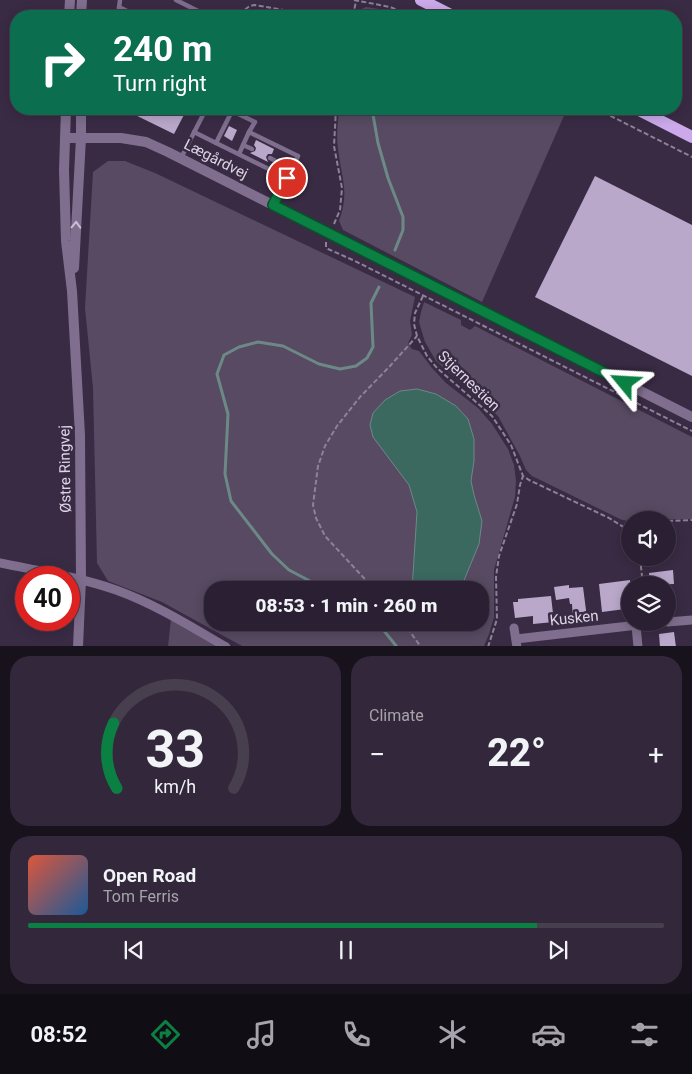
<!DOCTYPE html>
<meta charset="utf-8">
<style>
:root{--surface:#2b2033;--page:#33283b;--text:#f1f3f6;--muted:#a6a3ac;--line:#473e4e;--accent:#0b8043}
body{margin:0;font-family:Roboto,sans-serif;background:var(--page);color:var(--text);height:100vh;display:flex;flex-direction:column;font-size:19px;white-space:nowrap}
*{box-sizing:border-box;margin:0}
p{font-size:16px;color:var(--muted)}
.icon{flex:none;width:28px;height:28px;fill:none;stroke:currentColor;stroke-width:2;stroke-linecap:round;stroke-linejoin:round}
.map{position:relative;height:646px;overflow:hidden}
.side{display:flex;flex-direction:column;gap:10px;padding:10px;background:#18121c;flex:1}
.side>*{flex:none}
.top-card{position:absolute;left:10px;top:10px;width:672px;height:105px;border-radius:20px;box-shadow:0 2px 12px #0003,0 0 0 1px var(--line);background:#0b6e4f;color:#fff;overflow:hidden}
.fabs{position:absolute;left:621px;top:511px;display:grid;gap:10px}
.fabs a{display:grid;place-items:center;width:55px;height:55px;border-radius:50%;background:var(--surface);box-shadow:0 2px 12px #0003,0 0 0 1px var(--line);font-size:25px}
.speed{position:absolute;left:15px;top:566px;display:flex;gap:10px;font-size:25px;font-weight:700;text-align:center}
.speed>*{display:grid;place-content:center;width:65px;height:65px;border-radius:50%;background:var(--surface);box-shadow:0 2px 12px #0003,0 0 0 1px var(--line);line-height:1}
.speed .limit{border:8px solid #d22;background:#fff;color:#111}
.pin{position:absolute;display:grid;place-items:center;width:42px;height:42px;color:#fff;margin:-21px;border:2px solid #fff;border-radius:50%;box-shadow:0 1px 5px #0007}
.me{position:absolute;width:55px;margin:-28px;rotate:297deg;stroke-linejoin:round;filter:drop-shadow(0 0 4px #0008)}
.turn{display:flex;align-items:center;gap:18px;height:105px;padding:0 20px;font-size:22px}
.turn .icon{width:65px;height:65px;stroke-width:2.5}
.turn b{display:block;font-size:35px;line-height:42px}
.big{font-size:38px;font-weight:800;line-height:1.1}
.side .tile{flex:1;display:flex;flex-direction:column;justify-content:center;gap:8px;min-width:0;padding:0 18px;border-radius:20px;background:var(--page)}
.side .dial{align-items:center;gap:0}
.dial svg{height:130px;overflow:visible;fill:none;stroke:var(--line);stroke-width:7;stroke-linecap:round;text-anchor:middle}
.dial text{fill:var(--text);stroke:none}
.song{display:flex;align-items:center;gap:15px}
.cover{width:60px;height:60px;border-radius:8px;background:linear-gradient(135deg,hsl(10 70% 55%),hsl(210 70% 35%))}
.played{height:5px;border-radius:2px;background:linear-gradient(90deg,var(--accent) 80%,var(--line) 80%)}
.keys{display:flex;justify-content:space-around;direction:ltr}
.heat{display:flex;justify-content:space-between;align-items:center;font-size:28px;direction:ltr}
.side .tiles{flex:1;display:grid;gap:10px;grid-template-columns:1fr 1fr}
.tile:last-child{grid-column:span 2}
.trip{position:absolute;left:204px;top:581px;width:285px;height:50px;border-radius:20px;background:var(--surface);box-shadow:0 2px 12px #0003,0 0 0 1px var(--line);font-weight:800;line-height:50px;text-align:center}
.dock{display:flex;height:80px;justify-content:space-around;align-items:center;background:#110d14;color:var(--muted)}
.dock .icon{width:35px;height:35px}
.dock .selected{color:var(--accent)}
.dock b{font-size:22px;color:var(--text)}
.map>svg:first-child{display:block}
.green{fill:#574a62;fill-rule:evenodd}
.water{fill:#3b695f;stroke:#6c8987}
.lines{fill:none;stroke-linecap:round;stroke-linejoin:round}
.stream{stroke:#6c8987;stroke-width:3}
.building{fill:#baa8cb}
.path{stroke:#8d8296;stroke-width:2;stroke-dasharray:5 2.5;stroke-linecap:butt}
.service{stroke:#7f6e8e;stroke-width:4.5}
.minor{stroke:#7f6e8e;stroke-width:9}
.tertiary{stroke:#7f6e8e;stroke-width:10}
.primary{stroke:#cba9ea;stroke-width:12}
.oneway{stroke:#cac0d4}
.route-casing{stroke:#07532c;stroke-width:12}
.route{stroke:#0b8043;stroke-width:9}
.labels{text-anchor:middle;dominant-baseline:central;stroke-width:5;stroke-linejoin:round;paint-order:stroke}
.street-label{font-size:15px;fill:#ddd5e5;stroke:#392b44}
</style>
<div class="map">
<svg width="692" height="647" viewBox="0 0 692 647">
<rect width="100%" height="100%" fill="#392b44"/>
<g class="green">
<polygon points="366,7 386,10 401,16 358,16 359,10"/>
<path d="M339,109H567L482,302L343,230L339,221C350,191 341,177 338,148C336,135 338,122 339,109Z"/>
<path d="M108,161H125L155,173L415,297L410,321L412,335L408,343L412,349L419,351L432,368L446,383L478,408L492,424L508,449L514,465L516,481L515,497L494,570V617L489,634L484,646H242L162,602L108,581L97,563L93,388L85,308L93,172ZM212,590H480V622H212Z"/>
<polygon points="424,302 461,320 461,325 470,330 475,326 692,437 692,519 630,520 630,521 622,520 532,476 526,470 520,456 498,416 436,361 425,342 419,322 421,312"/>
<polygon points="171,619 217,647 168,647"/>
</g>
<polygon class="water" points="417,389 436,394 456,406 468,419 474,439 474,461 471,481 474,495 482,521 479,544 460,590 412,590 417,512 409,485 373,437 370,425 373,413 385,400 400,391"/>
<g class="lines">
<g class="stream">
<polyline points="372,109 378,143 388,178 403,217 403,230 395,250"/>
<polyline points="327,590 289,570 272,554 231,501 225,474 228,414 217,374 224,355 239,347 258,342 283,346 319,364 340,369 356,366 367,358 373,347 371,303 379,287"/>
<polyline points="377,622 397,647"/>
</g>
</g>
<g class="building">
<polygon points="123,109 187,109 174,134"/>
<polygon points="229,126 237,130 232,141 224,136"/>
<polygon points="256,140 274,149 272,154 268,154 266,157 268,162 250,153 255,151 256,148 254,145"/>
<polygon points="595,176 692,225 692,376 535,297"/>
<polygon points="673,570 674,584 650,585 649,573"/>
<polygon points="630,580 630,598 624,599 625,609 602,612 599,584"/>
<polygon points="569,585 569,588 583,587 587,618 573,619 572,604 570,604 569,598 556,600 554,587"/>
<polygon points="551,596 554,622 533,624 533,616 515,618 513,602 518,602 518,599"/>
<polygon points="674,632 676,647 660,647 659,634"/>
</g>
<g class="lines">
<g class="path">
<polyline points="354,0 390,7 413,16"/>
<path d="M241,16C244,10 247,6 255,5L318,16"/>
<polyline points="353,16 356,1"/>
<polyline points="597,109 692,157"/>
<polyline points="334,224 340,210 342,188 334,146 336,109"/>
<polyline points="326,242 326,247 328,249 355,261 692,431"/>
<polyline points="423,296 415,313 414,324 417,336 427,356 437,368 492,416 511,445 523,476 529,480 609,518 625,528 630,535"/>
<polyline points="668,521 692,520"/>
<polyline points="640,558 643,585"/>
<polyline points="375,590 325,536 316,518 313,505 318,466 325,446 337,426 360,397 390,366 417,336"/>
<polyline points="403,622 421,647"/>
<polyline points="488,647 497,619 496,577 499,556 517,504 520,485 523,476"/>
</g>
<g class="service">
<polyline points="176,0 208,16"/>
<polyline points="119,7 137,16"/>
<polyline points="118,16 120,0"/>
<polyline points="194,132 216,143"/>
<polyline points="249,132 255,122 232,111 216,143 287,178"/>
<polyline points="243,145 252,149"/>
<polyline points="239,154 249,132 298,156 274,204"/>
<polyline points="181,158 206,109"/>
<polyline points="270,158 300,174 302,177 296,187 287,189 283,187"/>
</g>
<g class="minor">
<path d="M0,563C39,571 79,577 116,590C155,604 190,626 226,647"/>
<polyline points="668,622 692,620"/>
<polyline points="636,625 638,647"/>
<polyline points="514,628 517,647"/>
<polyline points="516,639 664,622"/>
</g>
<g class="tertiary">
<polyline points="69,16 70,0"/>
<polyline points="81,16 82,0"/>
<polyline points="66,109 64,170 66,241 72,291 80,435 81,579 78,647"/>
<polyline points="65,138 121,138 146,142 168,152 692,417"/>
<polyline points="74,268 81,138 81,109"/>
</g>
<g class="primary">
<polyline points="421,0 453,16"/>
<polyline points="637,109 692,137"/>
</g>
</g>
<defs><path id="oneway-chevron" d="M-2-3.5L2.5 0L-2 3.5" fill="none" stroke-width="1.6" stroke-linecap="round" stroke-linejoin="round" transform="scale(1.25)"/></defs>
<use class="oneway" href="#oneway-chevron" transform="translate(76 225) rotate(-88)"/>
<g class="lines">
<g class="route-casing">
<polyline id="route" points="287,178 273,205 625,383"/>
</g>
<use href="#route" class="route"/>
</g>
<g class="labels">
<g class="street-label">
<text transform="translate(216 159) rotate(27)">Lægårdvej</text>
<text transform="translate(469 381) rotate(44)">Stjernestien</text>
<text transform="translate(65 469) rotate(-91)">Østre Ringvej</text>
<text transform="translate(574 618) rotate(-6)">Kusken</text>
</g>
</g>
</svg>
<div class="fabs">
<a><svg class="icon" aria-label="sound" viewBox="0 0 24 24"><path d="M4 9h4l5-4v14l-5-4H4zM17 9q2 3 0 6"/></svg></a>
<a><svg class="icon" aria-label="layers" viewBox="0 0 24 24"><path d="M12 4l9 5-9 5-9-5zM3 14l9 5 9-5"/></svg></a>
</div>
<div class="speed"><div class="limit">40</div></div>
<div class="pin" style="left:287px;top:178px;background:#d93025"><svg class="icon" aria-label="arrive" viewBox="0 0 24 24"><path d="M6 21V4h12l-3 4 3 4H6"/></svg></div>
<svg class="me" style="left:625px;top:383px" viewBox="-20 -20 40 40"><path d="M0-17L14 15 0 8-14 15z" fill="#0b8043" stroke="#fff" stroke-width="4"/></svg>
<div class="trip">08:53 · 1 min · 260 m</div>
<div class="top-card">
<div class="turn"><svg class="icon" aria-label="right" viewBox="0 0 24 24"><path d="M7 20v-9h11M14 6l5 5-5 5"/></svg><div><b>240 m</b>Turn right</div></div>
</div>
</div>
<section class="side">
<div class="tiles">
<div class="tile dial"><svg viewBox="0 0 100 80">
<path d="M14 69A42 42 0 1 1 86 69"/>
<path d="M14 69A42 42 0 0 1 12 29" stroke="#0b8043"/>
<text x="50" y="56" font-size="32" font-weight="700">33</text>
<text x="50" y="72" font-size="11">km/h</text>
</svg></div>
<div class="tile"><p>Climate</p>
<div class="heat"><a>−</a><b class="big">22°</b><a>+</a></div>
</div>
<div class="tile">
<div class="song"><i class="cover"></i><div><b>Open Road</b><p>Tom Ferris</p></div></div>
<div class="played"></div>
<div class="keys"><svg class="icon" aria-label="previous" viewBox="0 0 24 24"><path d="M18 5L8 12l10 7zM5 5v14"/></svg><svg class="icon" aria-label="pause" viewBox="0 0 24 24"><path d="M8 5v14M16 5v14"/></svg><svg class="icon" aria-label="next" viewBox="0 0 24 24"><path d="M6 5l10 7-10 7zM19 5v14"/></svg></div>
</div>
</div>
</section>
<nav class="dock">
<b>08:52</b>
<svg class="icon selected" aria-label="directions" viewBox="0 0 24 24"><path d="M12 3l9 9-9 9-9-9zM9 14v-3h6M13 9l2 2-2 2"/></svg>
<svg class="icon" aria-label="music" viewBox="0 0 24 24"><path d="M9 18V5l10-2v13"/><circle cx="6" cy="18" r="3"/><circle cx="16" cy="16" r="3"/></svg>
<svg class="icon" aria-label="phone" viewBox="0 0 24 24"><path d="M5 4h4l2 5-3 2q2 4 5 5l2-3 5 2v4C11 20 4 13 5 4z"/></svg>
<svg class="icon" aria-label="climate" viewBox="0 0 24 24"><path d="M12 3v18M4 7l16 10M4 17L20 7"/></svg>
<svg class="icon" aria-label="car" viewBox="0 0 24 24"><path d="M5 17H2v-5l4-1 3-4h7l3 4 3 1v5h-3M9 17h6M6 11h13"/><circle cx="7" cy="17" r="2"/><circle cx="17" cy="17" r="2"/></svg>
<svg class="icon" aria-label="filters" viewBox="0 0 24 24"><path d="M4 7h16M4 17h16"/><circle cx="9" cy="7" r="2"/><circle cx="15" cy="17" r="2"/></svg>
</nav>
